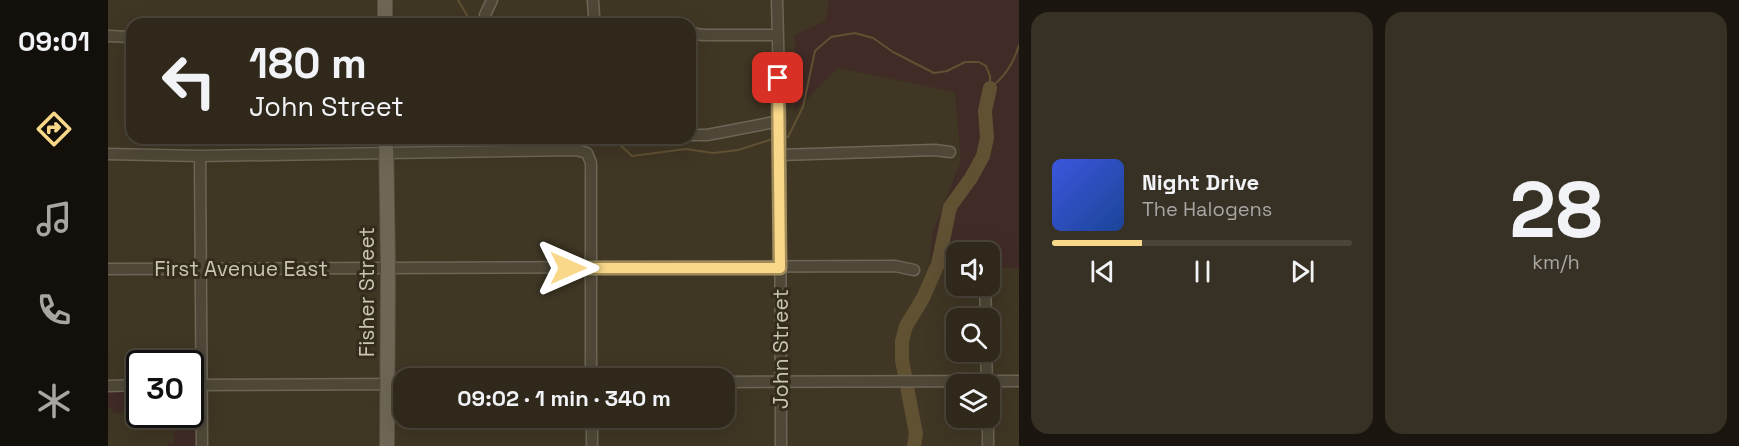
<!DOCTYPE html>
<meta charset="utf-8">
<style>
:root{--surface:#2f281b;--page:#373024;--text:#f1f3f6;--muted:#a7a6a3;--line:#4a443a;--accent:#fad88a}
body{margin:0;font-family:"Space Grotesk",sans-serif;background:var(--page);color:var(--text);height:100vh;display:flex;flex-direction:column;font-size:22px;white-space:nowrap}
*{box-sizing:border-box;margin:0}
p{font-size:20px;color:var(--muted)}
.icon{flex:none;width:33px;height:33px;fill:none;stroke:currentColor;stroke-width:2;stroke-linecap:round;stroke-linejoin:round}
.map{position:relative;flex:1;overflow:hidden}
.sheet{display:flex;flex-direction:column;gap:12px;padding:12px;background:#1a160f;width:720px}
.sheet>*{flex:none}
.banner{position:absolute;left:18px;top:18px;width:570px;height:126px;border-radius:18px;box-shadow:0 6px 24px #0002,0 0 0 2px var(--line);background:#2f281b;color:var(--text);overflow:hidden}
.buttons{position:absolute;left:838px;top:242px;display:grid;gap:12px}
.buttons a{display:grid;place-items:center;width:54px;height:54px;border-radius:12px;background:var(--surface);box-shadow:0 6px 24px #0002,0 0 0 2px var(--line);font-size:30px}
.speed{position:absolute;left:18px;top:350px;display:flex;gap:12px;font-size:30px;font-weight:700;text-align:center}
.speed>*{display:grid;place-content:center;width:78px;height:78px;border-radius:50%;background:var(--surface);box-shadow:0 6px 24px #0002,0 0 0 2px var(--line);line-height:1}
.speed .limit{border:3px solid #111;border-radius:9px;background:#fff;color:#111}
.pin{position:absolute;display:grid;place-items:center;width:51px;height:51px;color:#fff;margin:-26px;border-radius:12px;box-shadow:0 3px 9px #0006}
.me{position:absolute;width:66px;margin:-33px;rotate:90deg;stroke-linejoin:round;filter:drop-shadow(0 0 4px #0008)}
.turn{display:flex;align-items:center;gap:21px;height:126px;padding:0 24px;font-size:27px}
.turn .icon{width:78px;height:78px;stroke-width:2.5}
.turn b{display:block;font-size:42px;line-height:51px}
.sheet .widget{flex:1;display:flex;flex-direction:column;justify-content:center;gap:9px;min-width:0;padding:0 21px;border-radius:18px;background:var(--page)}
.sheet .dial{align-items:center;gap:0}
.dial b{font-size:78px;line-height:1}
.song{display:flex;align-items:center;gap:18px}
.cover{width:72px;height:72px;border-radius:9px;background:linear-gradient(135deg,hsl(230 70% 55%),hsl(220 70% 35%))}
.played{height:6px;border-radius:3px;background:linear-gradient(90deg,var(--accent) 30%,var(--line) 30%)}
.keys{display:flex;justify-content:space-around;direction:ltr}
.sheet .tiles{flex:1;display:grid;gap:12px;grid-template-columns:repeat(2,1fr)}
.trip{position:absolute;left:285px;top:368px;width:342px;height:60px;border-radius:18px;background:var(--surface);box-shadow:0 6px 24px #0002,0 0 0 2px var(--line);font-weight:700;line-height:60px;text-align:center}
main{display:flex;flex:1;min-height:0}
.tab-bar{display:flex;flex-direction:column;width:108px;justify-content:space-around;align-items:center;background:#13100b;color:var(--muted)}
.tab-bar .icon{width:42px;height:42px}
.tab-bar .current{color:var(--accent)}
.tab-bar b{font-size:27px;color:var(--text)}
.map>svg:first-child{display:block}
.green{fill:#402b26}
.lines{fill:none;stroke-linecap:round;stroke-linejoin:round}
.stream{stroke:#605133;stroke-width:2}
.river{stroke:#605133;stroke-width:14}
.minor-casing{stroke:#6d6656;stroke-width:13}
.major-casing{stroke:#585142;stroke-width:16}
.minor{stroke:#4f4838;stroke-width:10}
.major{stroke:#6f6756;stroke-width:14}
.route-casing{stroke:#a28c5a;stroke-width:15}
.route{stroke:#fad88a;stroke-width:10}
.labels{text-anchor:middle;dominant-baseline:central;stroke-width:6;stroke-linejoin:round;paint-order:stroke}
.street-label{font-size:21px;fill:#cac4b5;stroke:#342d1d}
</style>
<main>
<nav class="tab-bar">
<b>09:01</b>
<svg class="icon current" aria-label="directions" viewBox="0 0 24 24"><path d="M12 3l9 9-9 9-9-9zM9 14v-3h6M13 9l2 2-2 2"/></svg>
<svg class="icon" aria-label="music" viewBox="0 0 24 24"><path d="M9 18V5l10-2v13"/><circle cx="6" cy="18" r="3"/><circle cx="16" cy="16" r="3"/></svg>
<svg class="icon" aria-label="phone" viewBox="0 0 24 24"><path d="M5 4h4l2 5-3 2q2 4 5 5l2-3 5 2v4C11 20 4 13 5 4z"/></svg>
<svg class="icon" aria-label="climate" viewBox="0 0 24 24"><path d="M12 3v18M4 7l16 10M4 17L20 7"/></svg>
</nav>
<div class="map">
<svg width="911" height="446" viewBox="0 0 911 446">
<rect width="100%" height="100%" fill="#3f3624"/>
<g class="green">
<polygon points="721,0 911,0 911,268 882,267 882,252 849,252 849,267 822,266 824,234 853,161 847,92 730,68 686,112 687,35 717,21"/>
<polygon points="94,384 93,446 60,446 60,444 66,443 67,414 82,414 83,385"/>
<polygon points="31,385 31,404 16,404 15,413 6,413 0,405 0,386"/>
</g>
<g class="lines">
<g class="stream">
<polyline points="350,0 364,24"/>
<path d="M882,88C897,77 906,63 911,45"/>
<polyline points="677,137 680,137 695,107 707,51 723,37 747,33 765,38 785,52 826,73 839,71 857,62 871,62 878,66 882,76 882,88"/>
<polyline points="508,138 511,144 524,156 578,149 605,153 630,150 668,138"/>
</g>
<polyline class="river" points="806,446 808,434 794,360 794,341 798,326 815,298 830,264 842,207 863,178 875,156 879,138 877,111 882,88"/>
<g class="minor-casing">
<g id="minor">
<polyline points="485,0 486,17"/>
<polyline points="669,0 672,121 673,446"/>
<polyline points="377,15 384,0"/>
<polyline points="582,33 595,35 669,35"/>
<polyline points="0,36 24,37"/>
<polyline points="582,135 599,135 672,121"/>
<polyline points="0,154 92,156 468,150 479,153 483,163 483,378"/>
<polyline points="671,155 827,150 842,152"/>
<polyline points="92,156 94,446"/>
<polyline points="0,269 787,266 806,270"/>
<polyline points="877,285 878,318"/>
<polyline points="878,351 879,384"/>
<polyline points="616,382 911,381"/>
<polyline points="82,385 296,384"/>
<polyline points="0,386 32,385"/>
<polyline points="484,417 484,446"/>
<polyline points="880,417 880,446"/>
</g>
</g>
<g class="major-casing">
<g id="major">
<polyline points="277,0 277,24"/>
<polyline points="278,138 280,267 279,446"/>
</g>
</g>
<use href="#minor" class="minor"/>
<use href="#major" class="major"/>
</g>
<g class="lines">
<g class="route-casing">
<polyline id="route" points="460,268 672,268 670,78"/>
</g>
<use href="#route" class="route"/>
</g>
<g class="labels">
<g class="street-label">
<text x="133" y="268">First Avenue East</text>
<text transform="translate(258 292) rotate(-90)">Fisher Street</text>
<text transform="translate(672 349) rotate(-90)">John Street</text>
</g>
</g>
</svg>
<div class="buttons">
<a><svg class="icon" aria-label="sound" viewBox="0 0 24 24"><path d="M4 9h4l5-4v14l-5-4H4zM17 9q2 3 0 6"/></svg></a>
<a><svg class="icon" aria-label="search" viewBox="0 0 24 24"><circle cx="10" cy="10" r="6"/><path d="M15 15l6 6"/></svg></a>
<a><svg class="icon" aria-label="layers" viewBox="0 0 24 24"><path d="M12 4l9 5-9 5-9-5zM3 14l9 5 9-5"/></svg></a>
</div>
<div class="speed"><div class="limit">30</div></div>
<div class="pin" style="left:670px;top:78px;background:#d93025"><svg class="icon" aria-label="arrive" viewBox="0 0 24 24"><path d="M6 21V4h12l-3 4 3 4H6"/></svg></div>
<svg class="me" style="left:460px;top:268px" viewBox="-20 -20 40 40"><path d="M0-17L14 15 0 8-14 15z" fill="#fad88a" stroke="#fff" stroke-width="4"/></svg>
<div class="trip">09:02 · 1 min · 340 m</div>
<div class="banner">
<div class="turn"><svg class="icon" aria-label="left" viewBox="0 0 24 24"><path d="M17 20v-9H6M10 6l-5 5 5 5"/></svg><div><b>180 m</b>John Street</div></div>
</div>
</div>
<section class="sheet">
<div class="tiles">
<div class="widget">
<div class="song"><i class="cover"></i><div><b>Night Drive</b><p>The Halogens</p></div></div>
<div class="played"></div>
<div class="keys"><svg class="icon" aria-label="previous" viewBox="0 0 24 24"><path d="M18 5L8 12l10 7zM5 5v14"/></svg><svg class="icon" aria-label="pause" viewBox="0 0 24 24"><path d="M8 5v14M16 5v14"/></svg><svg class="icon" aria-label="next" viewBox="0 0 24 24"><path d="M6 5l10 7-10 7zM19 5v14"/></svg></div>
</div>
<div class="widget dial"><b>28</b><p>km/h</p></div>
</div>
</section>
</main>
